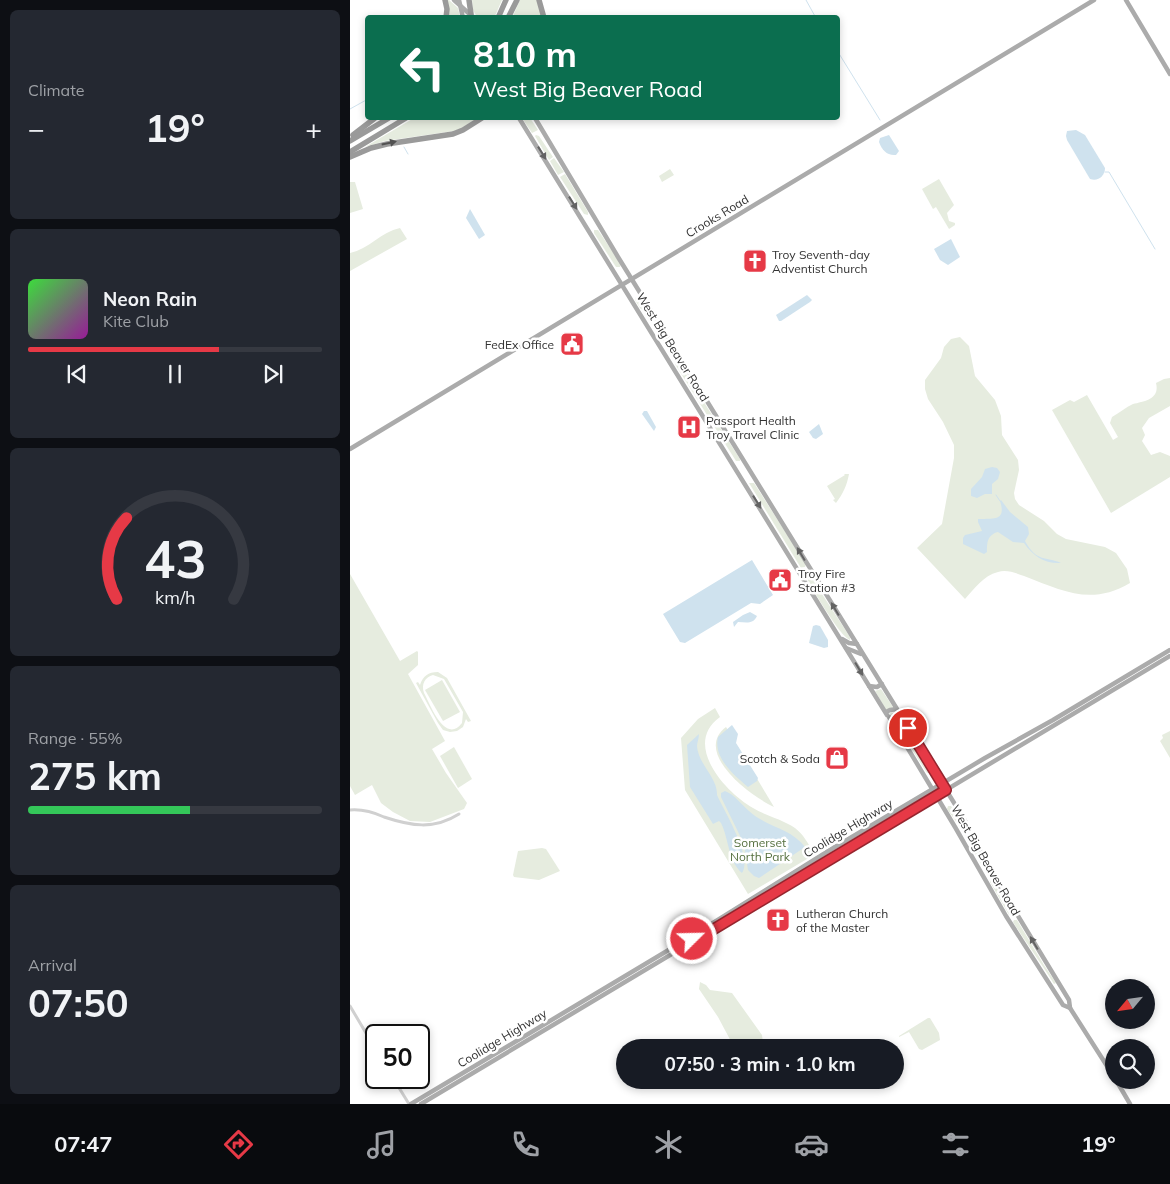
<!DOCTYPE html>
<meta charset="utf-8">
<style>
:root{--surface:#171b24;--page:#242831;--text:#f1f3f6;--muted:#9ea1a6;--line:#363941;--accent:#e63946}
body{margin:0;font-family:Mulish,sans-serif;background:var(--page);color:var(--text);height:100vh;display:flex;flex-direction:column;font-size:19px;white-space:nowrap}
*{box-sizing:border-box;margin:0}
p{font-size:16px;color:var(--muted)}
.icon{flex:none;width:28px;height:28px;fill:none;stroke:currentColor;stroke-width:2;stroke-linecap:round;stroke-linejoin:round}
.map{position:relative;flex:1;overflow:hidden}
.side{display:flex;flex-direction:column;gap:10px;padding:10px;background:#0d0f14;width:350px}
.side>*{flex:none}
.top-card{position:absolute;left:15px;top:15px;width:475px;height:105px;border-radius:5px;box-shadow:0 2px 8px #0003;background:#0b6e4f;color:#fff;overflow:hidden}
.needle{width:32px;rotate:241deg}
.controls{position:absolute;left:755px;top:979px;display:grid;gap:10px}
.controls a{display:grid;place-items:center;width:50px;height:50px;border-radius:50%;background:var(--surface);box-shadow:0 2px 8px #0003;font-size:25px}
.speed{position:absolute;left:15px;top:1024px;display:flex;gap:10px;font-size:25px;font-weight:700;text-align:center}
.speed>*{display:grid;place-content:center;width:65px;height:65px;border-radius:50%;background:var(--surface);box-shadow:0 2px 8px #0003;line-height:1}
.speed .limit{border:2px solid #111;border-radius:8px;background:#fff;color:#111}
.pin{position:absolute;display:grid;place-items:center;width:42px;height:42px;color:#fff;margin:-21px;border:2px solid #fff;border-radius:50%;box-shadow:0 1px 5px #0007}
.me{position:absolute;width:55px;margin:-28px;rotate:67deg;stroke-linejoin:round;filter:drop-shadow(0 0 4px #0008)}
.turn{display:flex;align-items:center;gap:18px;height:105px;padding:0 25px;font-size:22px}
.turn .icon{width:65px;height:65px;stroke-width:2.5}
.turn b{display:block;font-size:35px;line-height:42px}
.big{font-size:38px;font-weight:700;line-height:1.1}
.side .card{flex:1;display:flex;flex-direction:column;justify-content:center;gap:8px;min-width:0;padding:0 18px;border-radius:8px;background:var(--page)}
.side .dial{align-items:center;gap:0}
.dial svg{height:130px;overflow:visible;fill:none;stroke:var(--line);stroke-width:7;stroke-linecap:round;text-anchor:middle}
.dial text{fill:var(--text);stroke:none}
.song{display:flex;align-items:center;gap:15px}
.cover{width:60px;height:60px;border-radius:8px;background:linear-gradient(135deg,hsl(120 70% 55%),hsl(300 70% 35%))}
.played{height:5px;border-radius:2px;background:linear-gradient(90deg,var(--accent) 65%,var(--line) 65%)}
.keys{display:flex;justify-content:space-around;direction:ltr}
.heat{display:flex;justify-content:space-between;align-items:center;font-size:28px;direction:ltr}
.charge{height:8px;border-radius:4px;background:linear-gradient(90deg,#34c759 55%,var(--line) 0)}
.trip{position:absolute;left:266px;top:1039px;width:288px;height:50px;border-radius:25px;background:var(--surface);box-shadow:0 2px 8px #0003;font-weight:700;line-height:50px;text-align:center}
.menu{display:flex;height:80px;justify-content:space-around;align-items:center;background:#090b0e;color:var(--muted)}
.menu .icon{width:35px;height:35px}
.menu .current{color:var(--accent)}
.menu b{font-size:22px;color:var(--text)}
main{display:flex;flex:1;min-height:0}
.map>svg:first-child{display:block}
.green{fill:#e6ecdf;fill-rule:evenodd}
.water{fill:#cfe2ee}
.lines{fill:none;stroke-linecap:round;stroke-linejoin:round}
.stream{stroke:#cfe2ee;stroke-width:1}
.minor{stroke:#d0d0d0;stroke-width:3}
.major{stroke:#ababab;stroke-width:4.5}
.highway{stroke:#9a9a9a;stroke-width:5.5}
.oneway{fill:#525252}
.oneway2{fill:#636363}
.route-casing{stroke:#96252e;stroke-width:12}
.route{stroke:#e63946;stroke-width:9}
.labels{text-anchor:middle;dominant-baseline:central;stroke-width:5;stroke-linejoin:round;paint-order:stroke}
.street-label{font-size:12px;fill:#333;stroke:#fff}
.poi-label{font-size:12px;fill:#333;stroke:#fff;text-anchor:start}
.park-label{font-size:12px;fill:#56703f;stroke:#fff}
</style>
<main>
<section class="side">
<div class="card"><p>Climate</p>
<div class="heat"><a>−</a><b class="big">19°</b><a>+</a></div>
</div>
<div class="card">
<div class="song"><i class="cover"></i><div><b>Neon Rain</b><p>Kite Club</p></div></div>
<div class="played"></div>
<div class="keys"><svg class="icon" aria-label="previous" viewBox="0 0 24 24"><path d="M18 5L8 12l10 7zM5 5v14"/></svg><svg class="icon" aria-label="pause" viewBox="0 0 24 24"><path d="M8 5v14M16 5v14"/></svg><svg class="icon" aria-label="next" viewBox="0 0 24 24"><path d="M6 5l10 7-10 7zM19 5v14"/></svg></div>
</div>
<div class="card dial"><svg viewBox="0 0 100 80">
<path d="M14 69A42 42 0 1 1 86 69"/>
<path d="M14 69A42 42 0 0 1 20 19" stroke="#e63946"/>
<text x="50" y="56" font-size="32" font-weight="700">43</text>
<text x="50" y="72" font-size="11">km/h</text>
</svg></div>
<div class="card"><p>Range · 55%</p><b class="big">275 km</b><div class="charge"></div></div>
<div class="card"><p>Arrival</p><b class="big">07:50</b></div>
</section>
<div class="map">
<svg width="820" height="1104" viewBox="0 0 820 1104">
<rect width="100%" height="100%" fill="#fff"/>
<g class="green">
<polygon points="96,0 99,0 108,8 110,17 98,17"/>
<polygon points="122,0 152,0 144,18 127,17 123,10"/>
<polygon points="170,0 187,0 192,17 162,18"/>
<polygon points="64,118 127,118 110,129 104,131 35,141 15,147"/>
<polygon points="172,118 180,118 188,130 182,133"/>
<polygon points="186,135 189,136 203,157 199,160 185,136"/>
<polygon points="204,158 214,172 208,175 200,161"/>
<polygon points="320,169 324,175 312,182 309,176"/>
<polygon points="215,174 238,212 238,215 234,214 210,177"/>
<polygon points="589,179 604,205 597,213 599,221 605,223 605,225 599,229 586,207 583,209 572,189"/>
<polygon points="0,182 5,182 13,209 0,213"/>
<path d="M50,228L57,239L0,271V253C19,249 31,232 50,228Z"/>
<polygon points="244,230 248,230 271,264 270,267 266,267 244,233"/>
<polygon points="286,297 289,298 319,342 318,345 315,344 297,314 290,308 285,300"/>
<path d="M610,337L619,346L625,376L645,400L651,416L652,435L668,460L669,470L664,493L665,499L669,505L694,521L707,534L716,539L755,547L766,553L777,569L780,583C741,606 713,591 674,576C666,573 656,569 648,572C633,576 625,588 615,599L567,548L592,524L604,458V445L593,422L578,399L575,389V380L591,358L594,347L601,339Z"/>
<polygon points="326,361 329,363 390,459 390,461 386,461 325,364"/>
<path d="M820,378V406L799,418L792,428L795,435L792,441L801,455L810,452L820,456V477L761,513L702,410L720,400L724,402L737,395L763,440L768,437L760,423L762,417C769,413 776,407 783,404C795,401 810,399 806,383L814,379Z"/>
<path d="M494,474H499C497,485 493,494 486,503L483,500L485,499L477,486L495,475Z"/>
<polygon points="399,483 404,483 456,564 455,567 451,568"/>
<polygon points="459,571 467,584 462,587 453,573"/>
<polygon points="0,574 50,661 67,651 68,652 68,665 58,674 95,741 82,749 96,773 117,803 114,809 80,822 60,821 43,812 31,803 22,785 5,795 0,786"/>
<path d="M467,590L470,591L500,637V640C492,638 471,603 465,593Z"/>
<path d="M88,672L97,678L121,721L118,722L116,719L113,727L107,731L100,732L93,730L88,723L66,683L68,682L70,685C73,676 78,672 88,672ZM83,675L94,679L113,712L112,723C95,745 80,704 74,693C71,684 75,677 83,675Z"/>
<polygon points="92,680 110,712 93,721 75,690"/>
<polygon points="531,689 543,707 542,708 536,710 525,691"/>
<path d="M365,708L370,717C332,744 375,792 403,808C416,816 432,819 445,828C453,834 458,843 463,852L462,856L398,894L335,790L331,738L348,719Z"/>
<polygon points="541,712 545,714 573,760 581,770 581,773 577,773 539,714"/>
<path d="M376,727L424,807C402,797 342,753 376,727Z"/>
<polygon points="820,731 820,758 810,741 813,738 812,735"/>
<polygon points="104,747 122,779 108,788 90,756"/>
<polygon points="598,806 601,806 626,846 634,864 631,864 610,827 597,809"/>
<polygon points="192,848 196,849 210,871 189,880 164,877 163,875 168,851"/>
<polygon points="641,880 664,913 659,915 640,882"/>
<path d="M664,920H667L694,965L706,983L704,984C691,963 676,943 663,922Z"/>
<polygon points="350,982 356,985 360,990 382,993 412,1035 413,1043 418,1047 384,1047 368,1017 349,989"/>
<polygon points="578,1018 580,1018 589,1033 590,1040 572,1050 569,1049 559,1032 549,1037 549,1036"/>
</g>
<g class="water">
<path d="M726,130L735,135L755,168C755,176 748,182 740,179L717,140L716,136L717,131Z"/>
<path d="M539,135L549,151L546,155C537,156 532,150 529,142L530,138Z"/>
<polygon points="120,209 135,235 129,239 116,218"/>
<polygon points="601,239 610,257 598,265 590,260 584,249"/>
<polygon points="457,295 462,300 460,302 431,321 429,321 426,315"/>
<polygon points="294,411 297,411 306,427 304,431 292,414"/>
<polygon points="469,424 473,434 466,439 463,438 459,432"/>
<polygon points="642,467 647,468 650,472 648,479 642,484 642,494 635,494 627,498 621,496 621,489 632,477 635,469"/>
<path d="M651,500L660,512L678,527L679,534L675,541C687,563 696,556 711,563C695,564 683,556 674,543L663,542L648,532C637,535 637,543 637,552L634,554L613,544V538L615,535L632,531L628,522V519C642,518 657,522 650,501Z"/>
<polygon points="402,560 423,595 410,604 401,603 335,643 330,642 313,614"/>
<path d="M400,612L407,616C403,625 395,622 388,622L384,627L383,622L393,615Z"/>
<polygon points="466,625 470,626 478,640 478,647 474,648 459,643 463,626"/>
<path d="M382,725L388,734L386,743L408,778L407,781L398,787C384,775 363,758 368,737Z"/>
<path d="M349,734C349,738 347,743 347,746C348,764 368,778 367,795C374,811 403,857 392,873C378,861 379,839 371,823L369,821L363,824L340,787L337,745Z"/>
<path d="M375,791C385,795 391,804 399,811C416,827 441,828 455,847L409,878L404,876L398,870L394,844L371,797V793Z"/>
</g>
<g class="lines">
<g class="stream">
<polyline points="456,0 466,18"/>
<polyline points="488,52 530,120"/>
<polyline points="0,109 18,99"/>
<polyline points="54,147 58,154"/>
<polyline points="755,172 759,172 805,249"/>
<polyline points="646,495 650,501"/>
</g>
<g class="minor">
<path d="M0,810C12,809 23,812 34,817C61,826 84,830 109,814"/>
<polyline points="0,1006 26,1050"/>
<polyline points="43,1078 59,1104"/>
</g>
<g class="major">
<polyline points="104,0 124,18"/>
<polyline points="109,0 113,18"/>
<polyline points="776,0 820,74"/>
<polyline points="169,118 537,715"/>
<polyline points="185,118 268,257 547,709 540,710 536,712"/>
<polyline points="0,449 744,0"/>
<polyline points="492,639 499,643 507,644"/>
<polyline points="496,648 511,654"/>
<polyline points="519,686 527,687 532,684"/>
<polyline points="548,712 614,819 645,878 719,1000 720,1008 764,1077"/>
<polyline points="539,717 605,827 656,916 713,1005 720,1008"/>
<polyline points="766,1080 780,1104"/>
<polyline points="61,1104 342,936 480,850 635,758 703,720 820,650"/>
<polyline points="71,1104 820,656"/>
</g>
<g class="highway">
<polyline points="95,0 97,9 96,18"/>
<polyline points="119,0 121,14"/>
<polyline points="189,0 194,18"/>
<polyline points="148,18 156,0"/>
<polyline points="158,18 167,0"/>
<polyline points="3,135 25,118"/>
<polyline points="0,141 39,118"/>
<polyline points="0,152 56,118"/>
<polyline points="0,157 21,148 37,144 103,134 113,130 132,118"/>
</g>
</g>
<defs><path id="oneway-solid" d="M-6-.8H1V-3.2L6.5 0L1 3.2V.8H-6Z" transform="scale(1.25)"/></defs>
<use class="oneway" href="#oneway-solid" transform="translate(39 143) rotate(-12)"/>
<g class="oneway2">
<use href="#oneway-solid" transform="translate(192 153) rotate(58)"/>
<use href="#oneway-solid" transform="translate(223 203) rotate(58)"/>
<use href="#oneway-solid" transform="translate(407 502) rotate(58)"/>
<use href="#oneway-solid" transform="translate(451 554) rotate(-121)"/>
<use href="#oneway-solid" transform="translate(485 609) rotate(-121)"/>
<use href="#oneway-solid" transform="translate(509 669) rotate(59)"/>
<use href="#oneway-solid" transform="translate(684 943) rotate(-121)"/>
</g>
<g class="lines">
<g class="route-casing">
<polyline id="route" points="342,939 344,941 596,790 558,728"/>
</g>
<use href="#route" class="route"/>
</g>
<defs>
<g id="church-square" transform="scale(1.25)"><rect x="-9" y="-9" width="18" height="18" rx="4" fill="#e63946" stroke="#fff"/><path d="M-1.2-6h2.4v3.5h3.3v2.4h-3.3V6h-2.4V-.1h-3.3v-2.4h3.3Z" fill="#fff"/></g>
<g id="civic-square" transform="scale(1.25)"><rect x="-9" y="-9" width="18" height="18" rx="4" fill="#e63946" stroke="#fff"/><path d="M-.6-6.5H3V-4.5H.6V-3L4-1V1h2V6H-6V1h2V-1L-.6-3ZM-1.2 2.5V6h2.4V2.5Z" fill="#fff"/></g>
<g id="hospital-square" transform="scale(1.25)"><rect x="-9" y="-9" width="18" height="18" rx="4" fill="#e63946" stroke="#fff"/><path d="M-5-5h3v3.5h4V-5h3V5h-3V1.5h-4V5h-3Z" fill="#fff"/></g>
<g id="shop-square" transform="scale(1.25)"><rect x="-9" y="-9" width="18" height="18" rx="4" fill="#e63946" stroke="#fff"/><path d="M-5-2.5h2.3a2.7 3.5 0 0 1 5.4 0H5L5.5 6h-11ZM-1.5-2.5h3a1.5 2.3 0 0 0-3 0Z" fill="#fff"/></g>
</defs>
<g fill-rule="evenodd">
<use href="#church-square" x="405" y="261"/>
<use href="#civic-square" x="222" y="344"/>
<use href="#hospital-square" x="339" y="427"/>
<use href="#civic-square" x="430" y="580"/>
<use href="#shop-square" x="487" y="758"/>
<use href="#church-square" x="428" y="920"/>
</g>
<g class="labels">
<g class="street-label">
<text transform="translate(367 216) rotate(-31)">Crooks Road</text>
<text transform="translate(323 347) rotate(58)">West Big Beaver Road</text>
<text transform="translate(498 828) rotate(-31)">Coolidge Highway</text>
<text transform="translate(636 860) rotate(60)">West Big Beaver Road</text>
<text transform="translate(152 1038) rotate(-31)">Coolidge Highway</text>
</g>
<g class="poi-label">
<text x="422" y="254">Troy Seventh-day<tspan x="422" dy="14">Adventist Church</tspan></text>
<text x="204" y="344" text-anchor="end">FedEx Office</text>
<text x="356" y="420">Passport Health<tspan x="356" dy="14">Troy Travel Clinic</tspan></text>
<text x="448" y="573">Troy Fire<tspan x="448" dy="14">Station #3</tspan></text>
<text x="470" y="758" text-anchor="end">Scotch &amp; Soda</text>
<text x="446" y="913">Lutheran Church<tspan x="446" dy="14">of the Master</tspan></text>
</g>
<g class="park-label">
<text x="410" y="842">Somerset<tspan x="410" dy="14">North Park</tspan></text>
</g>
</g>
</svg>
<div class="controls">
<a><svg class="needle" viewBox="-14 -14 28 28"><path d="M0-13l5 13h-10z" fill="#e53935"/><path d="M0 13l5-13h-10z" fill="#9ea1a6"/></svg></a>
<a><svg class="icon" aria-label="search" viewBox="0 0 24 24"><circle cx="10" cy="10" r="6"/><path d="M15 15l6 6"/></svg></a>
</div>
<div class="speed"><div class="limit">50</div></div>
<div class="pin" style="left:558px;top:728px;background:#d93025"><svg class="icon" aria-label="arrive" viewBox="0 0 24 24"><path d="M6 21V4h12l-3 4 3 4H6"/></svg></div>
<svg class="me" style="left:342px;top:939px" viewBox="-20 -20 40 40"><circle r="17" fill="#e63946" stroke="#fff" stroke-width="3"/><path d="M0-11L8 9 0 5-8 9z" fill="#fff"/></svg>
<div class="trip">07:50 · 3 min · 1.0 km</div>
<div class="top-card">
<div class="turn"><svg class="icon" aria-label="left" viewBox="0 0 24 24"><path d="M17 20v-9H6M10 6l-5 5 5 5"/></svg><div><b>810 m</b>West Big Beaver Road</div></div>
</div>
</div>
</main>
<nav class="menu">
<b>07:47</b>
<svg class="icon current" aria-label="directions" viewBox="0 0 24 24"><path d="M12 3l9 9-9 9-9-9zM9 14v-3h6M13 9l2 2-2 2"/></svg>
<svg class="icon" aria-label="music" viewBox="0 0 24 24"><path d="M9 18V5l10-2v13"/><circle cx="6" cy="18" r="3"/><circle cx="16" cy="16" r="3"/></svg>
<svg class="icon" aria-label="phone" viewBox="0 0 24 24"><path d="M5 4h4l2 5-3 2q2 4 5 5l2-3 5 2v4C11 20 4 13 5 4z"/></svg>
<svg class="icon" aria-label="climate" viewBox="0 0 24 24"><path d="M12 3v18M4 7l16 10M4 17L20 7"/></svg>
<svg class="icon" aria-label="car" viewBox="0 0 24 24"><path d="M5 17H2v-5l4-1 3-4h7l3 4 3 1v5h-3M9 17h6M6 11h13"/><circle cx="7" cy="17" r="2"/><circle cx="17" cy="17" r="2"/></svg>
<svg class="icon" aria-label="filters" viewBox="0 0 24 24"><path d="M4 7h16M4 17h16"/><circle cx="9" cy="7" r="2"/><circle cx="15" cy="17" r="2"/></svg>
<b>19°</b>
</nav>
